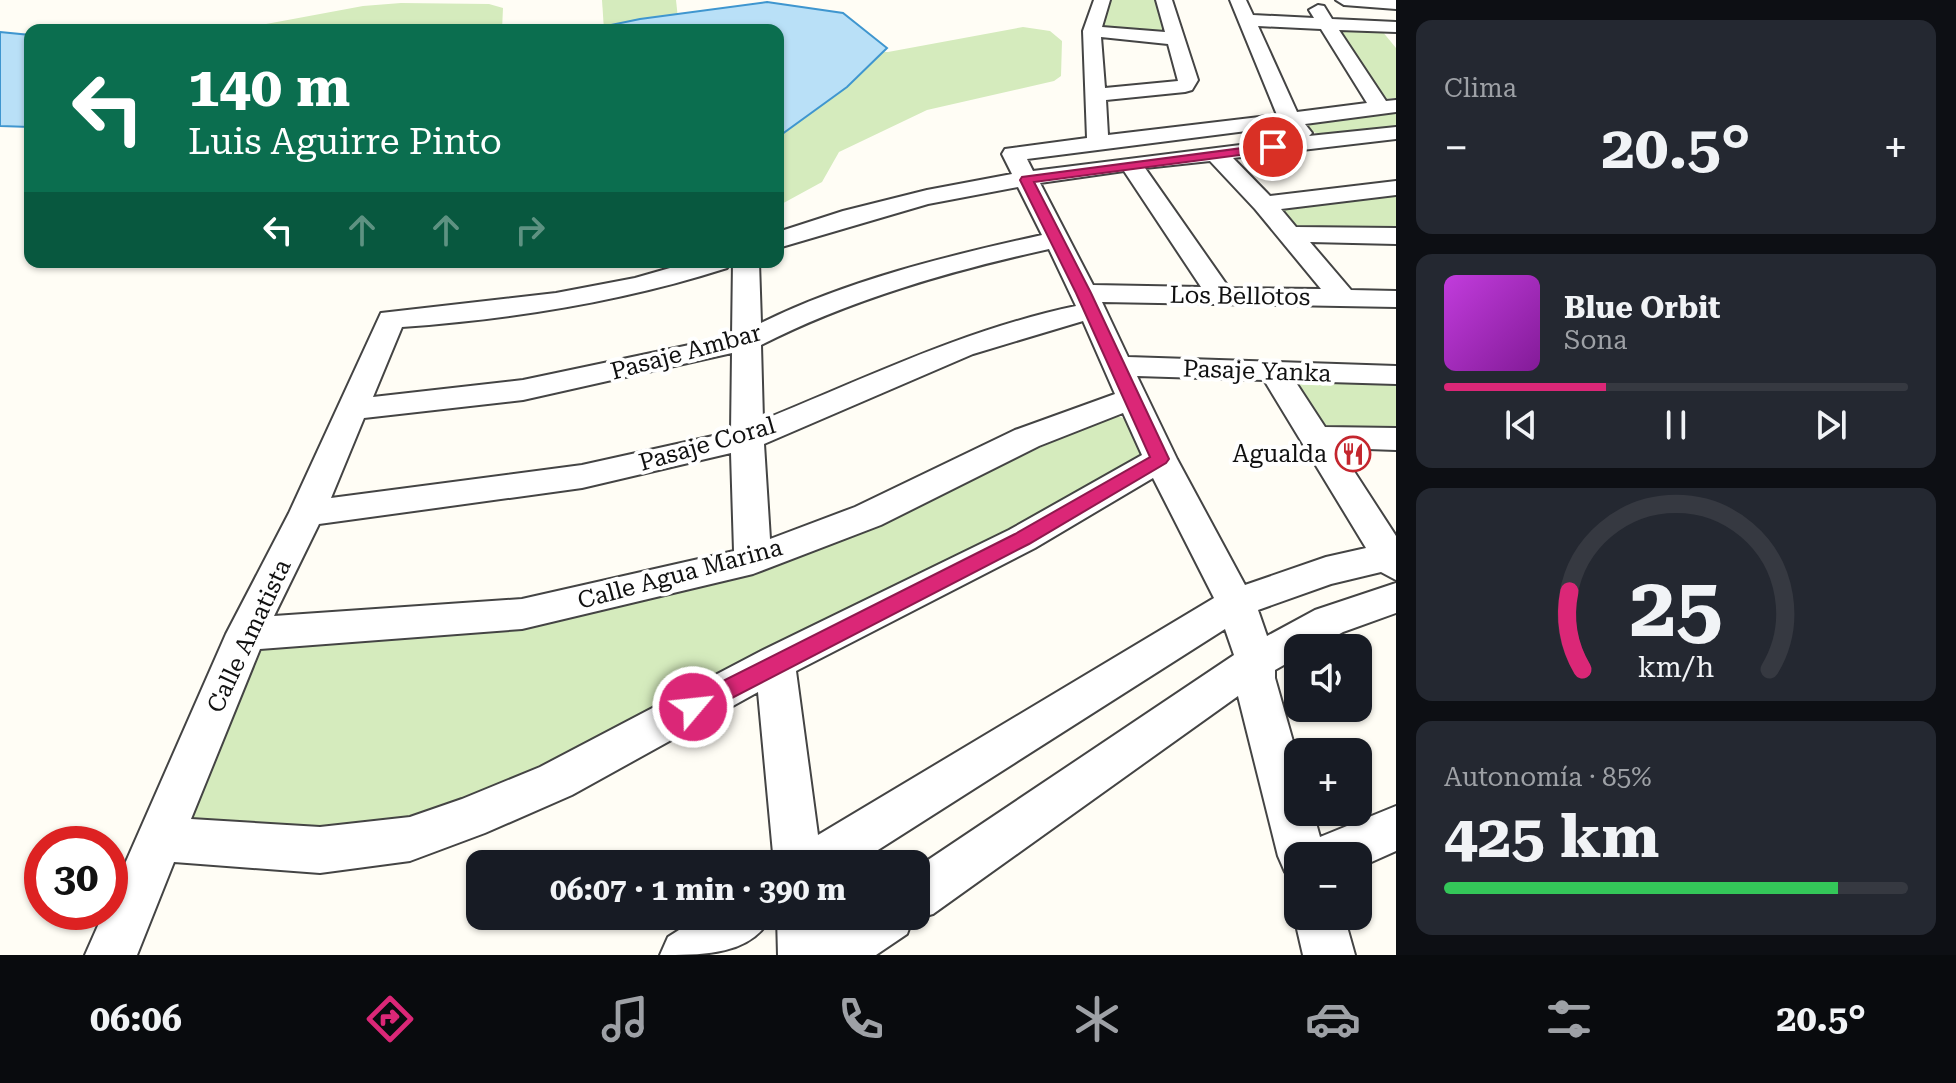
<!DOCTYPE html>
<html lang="es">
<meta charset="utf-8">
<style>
:root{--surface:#171b24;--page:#242831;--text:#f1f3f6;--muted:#9ea1a6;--line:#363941;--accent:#db2777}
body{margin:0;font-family:"Roboto Serif",serif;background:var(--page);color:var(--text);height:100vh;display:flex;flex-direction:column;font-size:30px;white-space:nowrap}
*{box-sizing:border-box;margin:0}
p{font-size:26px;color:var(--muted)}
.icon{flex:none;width:44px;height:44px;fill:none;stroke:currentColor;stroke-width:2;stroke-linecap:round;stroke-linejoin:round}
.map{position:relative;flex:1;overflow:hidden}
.details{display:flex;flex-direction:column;gap:20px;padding:20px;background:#0d0f14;width:560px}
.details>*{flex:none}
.guide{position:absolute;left:24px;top:24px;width:760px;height:244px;border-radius:16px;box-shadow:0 2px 6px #0004;background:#0b6e4f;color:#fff;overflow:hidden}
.controls{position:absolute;left:1284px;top:634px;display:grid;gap:16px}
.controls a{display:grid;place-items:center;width:88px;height:88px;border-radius:16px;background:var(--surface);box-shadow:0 2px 6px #0004;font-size:40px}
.speed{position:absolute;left:24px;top:826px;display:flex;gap:16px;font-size:40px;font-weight:700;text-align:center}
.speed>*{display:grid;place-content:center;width:104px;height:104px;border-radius:50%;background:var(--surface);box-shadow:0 2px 6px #0004;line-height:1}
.speed .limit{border:12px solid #d22;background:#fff;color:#111}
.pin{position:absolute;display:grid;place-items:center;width:68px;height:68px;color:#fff;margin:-34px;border:4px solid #fff;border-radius:50%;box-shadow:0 2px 8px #0007}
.me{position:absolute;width:88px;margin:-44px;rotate:62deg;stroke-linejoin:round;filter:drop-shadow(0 0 6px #0008)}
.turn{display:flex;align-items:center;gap:28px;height:168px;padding:0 32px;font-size:36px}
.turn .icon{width:104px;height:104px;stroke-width:2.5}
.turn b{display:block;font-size:56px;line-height:68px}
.lanes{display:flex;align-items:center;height:76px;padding:0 32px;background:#0003;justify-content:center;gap:40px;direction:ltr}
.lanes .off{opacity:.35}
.big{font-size:60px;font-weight:700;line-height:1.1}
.details .card{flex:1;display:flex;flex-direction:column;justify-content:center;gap:12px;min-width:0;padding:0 28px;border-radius:16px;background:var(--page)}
.details .dial{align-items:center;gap:0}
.dial svg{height:208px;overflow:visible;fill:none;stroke:var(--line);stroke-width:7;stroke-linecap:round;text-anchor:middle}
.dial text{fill:var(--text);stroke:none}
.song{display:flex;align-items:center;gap:24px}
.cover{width:96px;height:96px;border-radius:12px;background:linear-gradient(135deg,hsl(290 70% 55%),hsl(290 70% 35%))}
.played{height:8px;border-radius:4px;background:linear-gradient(90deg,var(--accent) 35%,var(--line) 35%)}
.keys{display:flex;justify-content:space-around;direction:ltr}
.heat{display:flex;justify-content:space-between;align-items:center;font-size:44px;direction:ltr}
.charge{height:12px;border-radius:6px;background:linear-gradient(90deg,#34c759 85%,var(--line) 0)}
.trip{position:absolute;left:466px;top:850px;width:464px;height:80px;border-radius:16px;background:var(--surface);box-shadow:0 2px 6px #0004;font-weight:700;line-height:80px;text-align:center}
.tab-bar{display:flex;height:128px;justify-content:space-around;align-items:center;background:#090b0e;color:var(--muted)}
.tab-bar .icon{width:56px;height:56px}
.tab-bar .active{color:var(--accent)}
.tab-bar b{font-size:36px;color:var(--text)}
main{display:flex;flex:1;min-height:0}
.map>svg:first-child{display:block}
.green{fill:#d5ebbd}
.water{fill:#b9e0f7;stroke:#3f96cf;stroke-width:2}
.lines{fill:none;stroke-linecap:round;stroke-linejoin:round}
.minor-casing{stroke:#444;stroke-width:4}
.minor{fill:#fff;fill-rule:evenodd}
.route{fill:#db2777;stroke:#8e194d;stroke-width:2}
.labels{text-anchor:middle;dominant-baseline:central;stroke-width:8;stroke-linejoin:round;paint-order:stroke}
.street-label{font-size:24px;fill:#111;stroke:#fff}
.poi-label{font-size:24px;fill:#111;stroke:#fff;text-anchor:end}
</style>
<main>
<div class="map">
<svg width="1396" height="955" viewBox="0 0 1396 955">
<rect width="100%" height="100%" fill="#fffdf5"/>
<g class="green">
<polygon points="602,0 676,0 679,28 604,30"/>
<polygon points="1108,0 1160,0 1171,35 1103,30 1098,20 1109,6"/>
<polygon points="401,3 489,4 503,8 502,30 180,30 245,28 363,6"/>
<polygon points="1023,27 1050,31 1062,41 1061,76 1054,81 927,110 839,152 822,182 778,206 778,50 888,52"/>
<polygon points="1339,28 1382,31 1396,48 1396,98 1385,99"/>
<polygon points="1396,109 1396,126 1324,135 1313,132 1303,119"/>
<polygon points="1396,191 1396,234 1296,230 1274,206"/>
<polygon points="1295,377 1396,380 1396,434 1322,433 1289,383"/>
<polygon points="1115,415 1131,421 1146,448 1140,457 1009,531 539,775 421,826 327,839 179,825 259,647 754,571 877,527 1039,448"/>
</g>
<g class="water">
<polygon points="767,2 843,13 887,48 847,87 778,137 778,30 587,30 640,19"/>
<polygon points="0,32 30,35 30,127 0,126"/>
</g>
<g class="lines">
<g class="minor-casing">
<g id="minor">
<path d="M1094,0H1110L1102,27L1165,32L1156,0H1172L1198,80L1192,90L1185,92L1106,100L1108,135L1277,115L1230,0H1246L1253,15L1314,18L1309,10L1318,5L1324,6L1332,19L1396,22V32L1339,30L1386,101L1396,100V112L1305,124L1312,133L1309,136L1396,127V139L1233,158L1270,196L1396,181V195L1281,209L1296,227L1396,228V244L1310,242L1351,290L1396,291V307L1102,302L1128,357L1396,366V384L1295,381L1325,427L1396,428V450L1339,448L1396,536V580L1381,572L1331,584L1258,610L1267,636L1315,610L1396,583V613L1343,632L1314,648H1298V657L1275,670V678L1298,759V812H1313L1320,837L1396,806V851L1358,868V856H1298V877L1285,872L1278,856L1238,696L933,914L912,920L907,934L876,955H778L777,916H827L828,928L846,916H916V868L1234,655L1225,629L856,864H774L758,692L572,795L485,833L410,861L320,873L174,862L137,955H85L104,912H110V898L226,634L289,513L381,313L556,293L635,278L691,262H731L727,268C621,302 513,319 402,327L373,397L523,380L732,336L733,262H759L761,323C848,280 947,256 1042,235L1018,187L928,204L778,248V232L843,211L927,190L1012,174L1002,154L1005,149L1087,138L1083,31ZM1258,26L1321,29L1367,103L1297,112ZM1101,37L1168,44L1178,81L1105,88ZM1285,126L1295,138L1033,171L1027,159ZM1210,161L1255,209L1321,289L1229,288L1145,168ZM1124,171L1201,287L1093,285L1040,183ZM1049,249L1076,306C966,329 866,378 763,420L761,345C852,299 950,271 1049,249ZM1083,321L1115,394L1015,430L855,507L770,539L764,444L973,354ZM732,353L731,432L582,465L331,498L364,418L523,400ZM1137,376L1264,380L1366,548L1326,557L1245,585L1177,459ZM1123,413L1142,455L1009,530L761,651L540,767L462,799L410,817L320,827L191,819L260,649L522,629L753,574L881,525L1039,446ZM731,453L734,551L522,599L274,616L319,524L582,488ZM1153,478L1214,598L818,835L796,671L1035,548Z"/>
<polygon points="1336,0 1396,0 1396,9 1344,5"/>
<polygon points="1298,907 1298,916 1344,916 1355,955 1303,955 1294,916"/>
<path d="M701,916H772C751,955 705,955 660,955L668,937Z"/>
</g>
</g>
<use href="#minor" class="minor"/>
</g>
<polygon class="route" points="1273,144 1277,145 1277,150 1034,182 1091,293 1169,459 1166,463 1029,544 701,714 693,717 685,714 682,707 685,700 1015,534 1150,457 1076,293 1020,180 1022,177"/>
<defs>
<g id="restaurant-ring" transform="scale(1.8)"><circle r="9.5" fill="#fff" stroke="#c4262e" stroke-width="1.5"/><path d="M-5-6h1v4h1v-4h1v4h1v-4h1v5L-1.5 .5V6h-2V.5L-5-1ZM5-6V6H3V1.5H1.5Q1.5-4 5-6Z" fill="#c4262e"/></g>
</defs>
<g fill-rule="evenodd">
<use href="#restaurant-ring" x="1353" y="454"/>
</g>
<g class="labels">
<g class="street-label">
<text transform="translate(1240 296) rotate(1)">Los Bellotos</text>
<text transform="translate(686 352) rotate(-15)">Pasaje Ambar</text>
<text transform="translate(1257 371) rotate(2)">Pasaje Yanka</text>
<text transform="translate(707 444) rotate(-16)">Pasaje Coral</text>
<text transform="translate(680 574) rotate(-15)">Calle Agua Marina</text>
<text transform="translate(249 636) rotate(-65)">Calle Amatista</text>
</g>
<g class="poi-label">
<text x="1327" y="454">Agualda</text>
</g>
</g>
</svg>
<div class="controls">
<a><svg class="icon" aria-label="sound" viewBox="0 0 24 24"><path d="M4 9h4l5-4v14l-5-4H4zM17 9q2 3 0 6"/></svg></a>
<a>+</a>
<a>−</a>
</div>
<div class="speed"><div class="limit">30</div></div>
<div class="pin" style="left:1273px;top:147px;background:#d93025"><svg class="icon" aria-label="arrive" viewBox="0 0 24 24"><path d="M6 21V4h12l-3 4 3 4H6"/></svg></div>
<svg class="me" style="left:693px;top:707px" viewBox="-20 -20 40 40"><circle r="17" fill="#db2777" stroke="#fff" stroke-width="3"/><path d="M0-11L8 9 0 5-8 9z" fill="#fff"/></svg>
<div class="trip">06:07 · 1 min · 390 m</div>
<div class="guide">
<div class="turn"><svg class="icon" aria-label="left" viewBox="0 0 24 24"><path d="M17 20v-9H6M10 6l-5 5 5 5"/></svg><div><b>140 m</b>Luis Aguirre Pinto</div></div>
<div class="lanes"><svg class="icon" aria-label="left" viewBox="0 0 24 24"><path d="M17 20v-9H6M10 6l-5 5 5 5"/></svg><svg class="icon off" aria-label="ahead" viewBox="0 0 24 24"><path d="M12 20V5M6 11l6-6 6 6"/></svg><svg class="icon off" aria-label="ahead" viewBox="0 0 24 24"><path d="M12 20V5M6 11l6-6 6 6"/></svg><svg class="icon off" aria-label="right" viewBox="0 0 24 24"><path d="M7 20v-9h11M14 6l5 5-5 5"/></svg></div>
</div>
</div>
<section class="details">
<div class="card"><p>Clima</p>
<div class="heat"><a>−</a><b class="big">20.5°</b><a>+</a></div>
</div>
<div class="card">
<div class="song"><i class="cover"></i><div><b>Blue Orbit</b><p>Sona</p></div></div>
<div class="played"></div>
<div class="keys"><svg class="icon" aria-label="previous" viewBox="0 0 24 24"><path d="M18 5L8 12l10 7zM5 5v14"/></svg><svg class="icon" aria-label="pause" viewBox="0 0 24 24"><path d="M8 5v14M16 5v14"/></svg><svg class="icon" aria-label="next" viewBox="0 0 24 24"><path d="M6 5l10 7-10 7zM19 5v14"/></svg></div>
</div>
<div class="card dial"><svg viewBox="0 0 100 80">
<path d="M14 69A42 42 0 1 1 86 69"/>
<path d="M14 69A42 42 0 0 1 9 39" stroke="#db2777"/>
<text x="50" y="56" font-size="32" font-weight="700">25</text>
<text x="50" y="72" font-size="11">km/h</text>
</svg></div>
<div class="card"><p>Autonomía · 85%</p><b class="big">425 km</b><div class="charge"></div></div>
</section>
</main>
<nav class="tab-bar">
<b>06:06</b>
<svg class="icon active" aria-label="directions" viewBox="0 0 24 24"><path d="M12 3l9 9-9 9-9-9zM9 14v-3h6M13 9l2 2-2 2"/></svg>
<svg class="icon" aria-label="music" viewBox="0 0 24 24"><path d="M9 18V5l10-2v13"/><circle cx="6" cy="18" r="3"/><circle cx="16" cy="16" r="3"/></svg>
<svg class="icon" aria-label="phone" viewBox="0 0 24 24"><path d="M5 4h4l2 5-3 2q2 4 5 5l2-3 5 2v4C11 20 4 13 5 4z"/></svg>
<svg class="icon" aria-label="climate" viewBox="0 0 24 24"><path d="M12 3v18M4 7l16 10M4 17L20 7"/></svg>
<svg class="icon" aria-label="car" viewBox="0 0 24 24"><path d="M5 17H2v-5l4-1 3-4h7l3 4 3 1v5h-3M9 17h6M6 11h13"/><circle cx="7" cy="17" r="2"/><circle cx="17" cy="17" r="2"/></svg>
<svg class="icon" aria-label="filters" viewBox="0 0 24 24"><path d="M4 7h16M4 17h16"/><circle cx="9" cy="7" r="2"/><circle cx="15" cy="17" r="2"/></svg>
<b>20.5°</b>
</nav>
